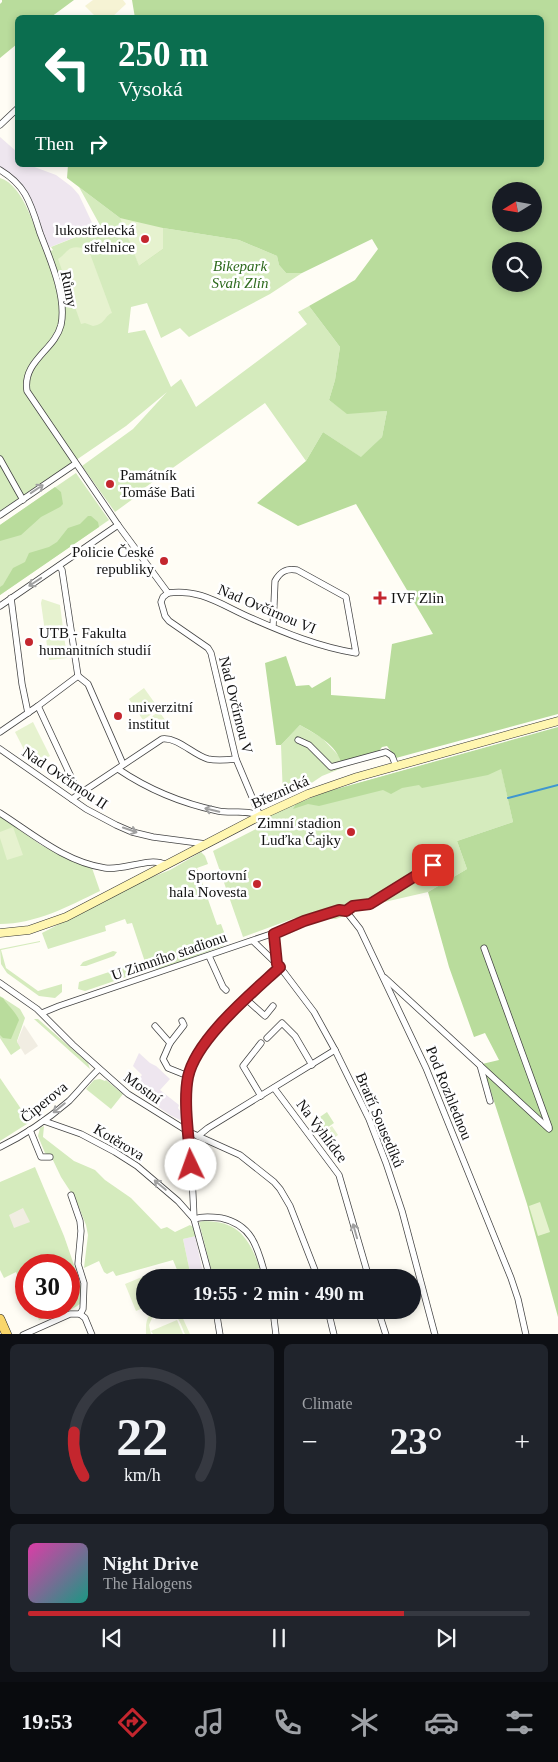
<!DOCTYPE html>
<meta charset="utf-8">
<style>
:root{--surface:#171b24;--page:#20242c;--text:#f1f3f6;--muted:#9ea1a6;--line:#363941;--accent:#c4262e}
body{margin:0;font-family:Georgia,serif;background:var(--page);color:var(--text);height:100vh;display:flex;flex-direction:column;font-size:19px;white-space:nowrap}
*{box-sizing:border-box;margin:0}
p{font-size:16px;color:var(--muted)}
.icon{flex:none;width:28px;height:28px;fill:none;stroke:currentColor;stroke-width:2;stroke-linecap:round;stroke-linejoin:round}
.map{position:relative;height:1334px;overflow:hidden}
.details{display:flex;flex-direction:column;gap:10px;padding:10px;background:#0d0f14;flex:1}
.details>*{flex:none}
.hud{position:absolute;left:15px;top:15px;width:529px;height:152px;border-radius:8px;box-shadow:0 2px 8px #0003;background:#0b6e4f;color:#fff;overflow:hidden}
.needle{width:32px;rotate:259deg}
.tools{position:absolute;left:492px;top:182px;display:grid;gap:10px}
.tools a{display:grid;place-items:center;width:50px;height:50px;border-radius:50%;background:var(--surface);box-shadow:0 2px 8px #0003;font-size:25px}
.speed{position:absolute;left:15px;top:1254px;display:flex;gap:10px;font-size:25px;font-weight:700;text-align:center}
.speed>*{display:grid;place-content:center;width:65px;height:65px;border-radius:50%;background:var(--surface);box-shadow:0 2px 8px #0003;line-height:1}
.speed .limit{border:8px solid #d22;background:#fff;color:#111}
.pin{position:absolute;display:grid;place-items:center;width:42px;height:42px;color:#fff;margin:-21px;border-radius:10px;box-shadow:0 2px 8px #0006}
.me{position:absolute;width:55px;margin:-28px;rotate:357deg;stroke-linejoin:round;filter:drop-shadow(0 0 4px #0008)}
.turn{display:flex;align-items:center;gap:18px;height:105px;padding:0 20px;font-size:22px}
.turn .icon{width:65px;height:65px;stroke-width:2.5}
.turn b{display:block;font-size:35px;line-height:42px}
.then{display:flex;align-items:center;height:48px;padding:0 20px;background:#0003;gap:10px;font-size:19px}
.big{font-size:38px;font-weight:700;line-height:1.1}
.details .tile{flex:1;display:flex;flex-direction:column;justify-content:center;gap:8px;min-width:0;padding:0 18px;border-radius:8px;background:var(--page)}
.details .dial{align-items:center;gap:0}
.dial svg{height:130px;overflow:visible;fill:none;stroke:var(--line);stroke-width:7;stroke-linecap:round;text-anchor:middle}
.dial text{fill:var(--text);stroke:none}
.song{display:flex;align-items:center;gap:15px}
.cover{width:60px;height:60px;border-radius:8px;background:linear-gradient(135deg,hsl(320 70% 55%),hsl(170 70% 35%))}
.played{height:5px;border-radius:2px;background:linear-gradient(90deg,var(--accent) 75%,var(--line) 75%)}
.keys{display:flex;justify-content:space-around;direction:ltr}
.heat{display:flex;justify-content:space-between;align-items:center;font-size:28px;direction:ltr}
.details .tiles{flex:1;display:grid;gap:10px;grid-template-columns:1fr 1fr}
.tile:last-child{grid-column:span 2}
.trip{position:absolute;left:136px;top:1269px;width:285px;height:50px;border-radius:25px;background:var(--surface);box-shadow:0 2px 8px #0003;font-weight:700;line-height:50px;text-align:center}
.dock{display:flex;height:80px;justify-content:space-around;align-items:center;background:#090b0e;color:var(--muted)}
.dock .icon{width:35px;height:35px}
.dock .on{color:var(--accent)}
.dock b{font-size:22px;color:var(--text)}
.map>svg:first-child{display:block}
.industrial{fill:#eee6ef}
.farmland{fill:#f6f3d4}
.green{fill:#d5ebbd}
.forest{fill:#b9dc9c;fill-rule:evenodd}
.pitch{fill:#e6f2cf}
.plaza{fill:#f1ede2}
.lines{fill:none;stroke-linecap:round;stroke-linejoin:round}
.stream{stroke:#3f96cf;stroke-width:2}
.minor-casing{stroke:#444;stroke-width:7}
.secondary-casing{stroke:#333;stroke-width:9}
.primary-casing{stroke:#222;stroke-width:10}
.minor{stroke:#fff;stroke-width:5.5}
.secondary{stroke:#fff6b0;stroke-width:8}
.primary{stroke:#f9d66b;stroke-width:9}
.oneway{stroke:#a0a0a0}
.route-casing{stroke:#7f191e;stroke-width:12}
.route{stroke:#c4262e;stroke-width:9}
.poi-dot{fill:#c4262e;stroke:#fff;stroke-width:2}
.labels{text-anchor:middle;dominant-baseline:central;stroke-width:5;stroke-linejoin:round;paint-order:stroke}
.poi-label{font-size:15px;fill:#111;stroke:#fff;text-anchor:end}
.park-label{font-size:15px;font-style:italic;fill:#2f6b1f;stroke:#fff}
.street-label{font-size:15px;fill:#111;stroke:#fff}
</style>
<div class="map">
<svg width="558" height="1335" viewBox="0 0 558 1335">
<rect width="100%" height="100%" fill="#fffdf5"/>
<g class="industrial">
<polygon points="0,137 17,152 18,165 29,165 56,175 72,187 79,195 95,229 48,248 29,196 22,185 0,168"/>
<polygon points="139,1053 150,1063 156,1066 170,1079 160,1090 179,1105 178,1108 183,1115 182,1121 170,1115 138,1093 140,1088 135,1083 142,1075 133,1066"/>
<polygon points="195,1236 204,1277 191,1277 183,1239"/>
</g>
<polygon class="farmland" points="93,0 123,0 126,4 112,17 96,17 85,6"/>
<g class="green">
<path d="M0,178C24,185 36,232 45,254L53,250L51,247L101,227L79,187L120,218L139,266L163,228L239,240L277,256L279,265L286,273H302L270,294L189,337L180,328L161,338L147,303L131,307L128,333L145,330L171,387L181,379L196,407L307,324L298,312L309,306L340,347L335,380L329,400L347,413L387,411L382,437L362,458L323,432L306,461L265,403L140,491L141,493L115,512L82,466L133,429L167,392L126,426L0,512Z"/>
<polygon points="76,473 109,520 0,595 0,525"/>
<polygon points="300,725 322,738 339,756 342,768 322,776 304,788 283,797 281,745"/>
<polygon points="496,745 513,822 457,841 467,869 428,892 380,903 336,919 295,918 243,937 213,851 256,829 255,827 264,822 267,816 326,792"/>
<path d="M0,816L41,845L66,858L92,868L100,891C69,906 36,924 0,924Z"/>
<path d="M201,852L205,856L208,864L197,868L217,925L221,924L227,940L223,946C211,950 163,970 154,969C149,968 147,966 145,962L132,923L127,924L125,919L105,926L106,931L48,949L42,933L142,881L170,870Z"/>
<polygon points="40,941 40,942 1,950 6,968 38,991 62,984 62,992 55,998 39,996 7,973 1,964 0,949"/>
<polygon points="113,951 117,952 114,956 86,966 80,966 83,962"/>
<polygon points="127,966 133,968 134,972 132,975 85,991 78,989 79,982"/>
<polygon points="0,996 20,1009 25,1018 17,1041 21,1048 11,1055 0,1038"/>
<polygon points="34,1019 38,1019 88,1063 90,1069"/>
<polygon points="0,1078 30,1122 0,1141"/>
<polygon points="100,1079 105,1081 106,1080 123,1094 111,1109 86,1089 94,1080"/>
<polygon points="327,1112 334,1123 321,1132 314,1121"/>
<polygon points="44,1126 43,1137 74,1161 95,1170 105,1180 131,1198 161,1229 167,1227 175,1232 190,1225 193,1227 196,1236 183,1239 191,1277 180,1277 173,1260 116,1276 113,1271 107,1274 104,1272 99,1261 84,1268 88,1235 86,1225 76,1200 61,1177 51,1156 45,1153 38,1136 40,1128"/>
<path d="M35,1167L64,1236L74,1265L81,1287V1303C69,1313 53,1315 39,1320L34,1308H69V1265H26V1281L21,1283L16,1272L4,1278L0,1270V1182Z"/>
<path d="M204,1221C239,1221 249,1239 260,1268L232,1277H213L199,1222Z"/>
</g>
<g class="forest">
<polygon points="2,0 74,0 51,17 18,18 17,44 0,58 0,4 2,2"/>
<path d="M132,0H558V714L396,758L387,746L382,747L379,751L341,763C337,745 316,734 300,725L281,745H276L265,663L286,656L296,686L309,685L312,688L331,677V695L385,699L392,644L433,634L356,504L298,526L257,503L306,461L323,432L361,457L382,437L387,411L347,414L329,400L335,380L340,347L309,306L355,280L378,249L372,239L302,273H286L279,265L277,256L239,240L163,228V249L139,266L120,218L67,178L68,165H541V18H135ZM501,191H534V224H501ZM501,251H534V284H501Z"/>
<polygon points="55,487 61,492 63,504 60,507 41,517 21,535 0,541 0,525"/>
<polygon points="88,516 91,516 98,522 99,527 0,595 0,587 3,585 13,568 25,562 29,553 49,547 57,542 68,528 80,524"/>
<polygon points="558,727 558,1317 527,1204 482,1064 499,1060 485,1033 474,1037 449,967 428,892 467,869 457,841 513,822 501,769 488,775 422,788 419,785 402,788 391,794 383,790 319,806 308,804 293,809 296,804 326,792"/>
<path d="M0,997L3,998C8,1006 16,1012 19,1020L11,1039L3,1038L0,1035Z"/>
</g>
<g class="pitch">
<polygon points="120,218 163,228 163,249 139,266"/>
<path d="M86,243L112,313C104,316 106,324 93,326L85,323L81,324L58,259C68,253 67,245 82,248L83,245Z"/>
<polygon points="42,599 60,605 67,658 49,660 41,603"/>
<polygon points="144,688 159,709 143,720 129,699"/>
<polygon points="159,711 165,720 150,730 145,722"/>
<polygon points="33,722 50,756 32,765 15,732"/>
<polygon points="13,827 23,855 7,860 0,838 0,832"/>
<polygon points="332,1126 338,1135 325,1144 319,1135"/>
<polygon points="540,1202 550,1232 538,1236 529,1206"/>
<polygon points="154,1272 156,1277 145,1278 145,1307 136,1311 125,1284"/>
<path d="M154,1310H179L190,1334H185C180,1323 178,1311 164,1311L153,1316L149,1325L151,1334H146C146,1325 145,1318 154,1310Z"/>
<polygon points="177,1320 183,1334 153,1334 151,1331"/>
</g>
<g class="plaza">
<polygon points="24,1025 38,1046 25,1055 17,1042"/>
<polygon points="23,1208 30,1222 14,1228 9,1215"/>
</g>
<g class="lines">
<polyline class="stream" points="508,798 558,785"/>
<g class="minor-casing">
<g id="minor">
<polyline points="0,125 18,108"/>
<path d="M0,170C10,176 19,184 25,194C32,206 36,220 40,233C50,259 67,297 61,325C55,350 22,361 27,391L118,525L168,593"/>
<polyline points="0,459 23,500"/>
<polyline points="0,515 75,464"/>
<path d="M168,593C200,588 223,606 251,618C285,633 319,647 356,653L346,597L297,570C286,568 280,572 275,581L273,627"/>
<polyline points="168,593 163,597 161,602 165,616 169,621 208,648 211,653 236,759 260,816"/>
<polyline points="11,598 22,684 28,713"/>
<polyline points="0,606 118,525"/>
<polyline points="78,676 88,684 123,764"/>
<polyline points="38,706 79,794"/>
<polyline points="0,732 38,706 78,676 62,570 59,566"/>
<polyline points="298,740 309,745 331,767 386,752 392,756 396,766"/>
<polyline points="0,749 86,809 116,825 132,832 153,837 206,844"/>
<path d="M118,769C149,790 180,803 218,811C232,814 247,809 260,816"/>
<path d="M72,799L162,739C178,737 193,755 208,759C217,761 227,760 236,759"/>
<path d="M0,813C33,834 65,862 105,868C124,871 150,856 166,865"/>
<path d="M346,911C353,904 363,907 372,903C397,891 423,871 446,856"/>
<polyline points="274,933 277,964"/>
<polyline points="253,941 280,967 314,1012 335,1050 369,1119 386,1163 402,1211 435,1335"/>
<polyline points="484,948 549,1127"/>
<polyline points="209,956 223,987 226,990"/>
<polyline points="385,978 549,1129"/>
<polyline points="0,983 37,1009 73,1045 128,1094 189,1132 240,1155 274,1182 280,1189 290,1206 318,1278"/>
<polyline points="246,999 265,1016 273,1006"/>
<polyline points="42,1013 59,1006 274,933 304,921 339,910 345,910 360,929 426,1068 511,1278 518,1299 526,1335"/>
<polyline points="182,1021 184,1025 170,1043 163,1059 168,1068 188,1076"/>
<polyline points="155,1026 170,1043"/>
<polyline points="267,1038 282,1023 295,1036 312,1065"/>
<polyline points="480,1065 490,1101"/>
<polyline points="274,1088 339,1175 369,1278"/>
<polyline points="261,1096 243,1066 261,1043"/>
<polyline points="44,1121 81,1134 115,1152 137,1166 178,1201 194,1219 210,1278"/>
<polyline points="30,1130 41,1157 50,1157"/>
<polyline points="198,1136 208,1128 335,1050"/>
<path d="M0,1147C25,1135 48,1119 69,1101C79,1091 88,1079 99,1069"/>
<polyline points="71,1195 80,1221 81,1231 78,1264 84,1283 83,1309 80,1314"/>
<path d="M194,1219C193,1190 191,1160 189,1131C188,1114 185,1095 188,1078C196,1040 252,993 280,967"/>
<path d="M194,1219C203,1216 212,1217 221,1218C254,1225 258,1250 266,1278"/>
<polyline points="216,1310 220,1335"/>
<polyline points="273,1310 276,1335"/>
<polyline points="328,1310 334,1335"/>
<polyline points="378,1310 386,1335"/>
<polyline points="80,1314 85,1318 92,1335"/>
<polyline points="23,1335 70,1314 80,1314"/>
</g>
</g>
<g class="secondary-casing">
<polyline id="secondary" points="0,933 29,930 66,917 260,816 308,794 357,777 558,721"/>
</g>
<g class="primary-casing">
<polyline id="primary" points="0,1319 7,1335"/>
</g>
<use href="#minor" class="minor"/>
<use href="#secondary" class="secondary"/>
<use href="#primary" class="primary"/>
</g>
<defs><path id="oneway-shaft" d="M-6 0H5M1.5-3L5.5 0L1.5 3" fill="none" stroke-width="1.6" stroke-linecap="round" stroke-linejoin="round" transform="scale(1.25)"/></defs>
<g class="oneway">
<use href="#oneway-shaft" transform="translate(37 489) rotate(-34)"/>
<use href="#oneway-shaft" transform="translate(35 582) rotate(146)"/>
<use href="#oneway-shaft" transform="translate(212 810) rotate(-167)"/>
<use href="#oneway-shaft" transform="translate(130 830) rotate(19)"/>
<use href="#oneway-shaft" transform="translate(59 1108) rotate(141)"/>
<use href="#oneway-shaft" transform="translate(160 1185) rotate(-140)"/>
<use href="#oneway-shaft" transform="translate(355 1231) rotate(-106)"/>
</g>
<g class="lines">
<g class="route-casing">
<path id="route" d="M191,1165C189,1139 183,1102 188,1077C196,1039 252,993 280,967L277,964L274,934L304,921L339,910L346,911L353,906L370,904L433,865"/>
</g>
<use href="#route" class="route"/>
</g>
<g class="poi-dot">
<circle cx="145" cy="239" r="5"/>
<circle cx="110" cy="484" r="5"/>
<circle cx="164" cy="561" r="5"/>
<path d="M377.5 590.5h5v5h5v5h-5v5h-5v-5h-5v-5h5z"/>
<circle cx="29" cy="642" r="5"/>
<circle cx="118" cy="716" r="5"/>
<circle cx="351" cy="832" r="5"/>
<circle cx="257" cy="884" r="5"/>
</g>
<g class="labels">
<g class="poi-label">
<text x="135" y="230">lukostřelecká<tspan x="135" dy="17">střelnice</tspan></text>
<text x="120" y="475" text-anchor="start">Památník<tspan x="120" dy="17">Tomáše Bati</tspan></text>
<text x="154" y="552">Policie České<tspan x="154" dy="17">republiky</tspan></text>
<text x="391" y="598" text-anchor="start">IVF Zlin</text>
<text x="39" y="633" text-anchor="start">UTB - Fakulta<tspan x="39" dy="17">humanitních studií</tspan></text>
<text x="128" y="707" text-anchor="start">univerzitní<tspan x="128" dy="17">institut</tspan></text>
<text x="341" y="823">Zimní stadion<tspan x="341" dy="17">Luďka Čajky</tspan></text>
<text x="247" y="875">Sportovní<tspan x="247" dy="17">hala Novesta</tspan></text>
</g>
<g class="park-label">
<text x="240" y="266">Bikepark<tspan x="240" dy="17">Svah Zlín</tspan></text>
</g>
<g class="street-label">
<text transform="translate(69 289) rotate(79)">Růmy</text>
<text transform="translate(267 609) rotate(23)">Nad Ovčírnou VI</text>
<text transform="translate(236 705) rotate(76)">Nad Ovčírnou V</text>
<text transform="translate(65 778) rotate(34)">Nad Ovčírnou II</text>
<text transform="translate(280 792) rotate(-24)">Březnická</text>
<text transform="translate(169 956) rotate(-19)">U Zimního stadionu</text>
<text transform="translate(143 1088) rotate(36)">Mostní</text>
<text transform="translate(449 1093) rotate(68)">Pod Rozhlednou</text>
<text transform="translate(44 1102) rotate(-39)">Čiperova</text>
<text transform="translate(380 1120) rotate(67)">Bratří Sousedíků</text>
<text transform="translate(322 1131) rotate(53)">Na Vyhlídce</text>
<text transform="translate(119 1142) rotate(31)">Kotěrova</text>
</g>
</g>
</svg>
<div class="tools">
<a><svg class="needle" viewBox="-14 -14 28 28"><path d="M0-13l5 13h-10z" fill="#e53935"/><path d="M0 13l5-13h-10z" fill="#9ea1a6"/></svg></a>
<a><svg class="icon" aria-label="search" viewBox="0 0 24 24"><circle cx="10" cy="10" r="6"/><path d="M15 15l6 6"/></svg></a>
</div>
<div class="speed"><div class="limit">30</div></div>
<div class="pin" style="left:433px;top:865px;background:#d93025"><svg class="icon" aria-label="arrive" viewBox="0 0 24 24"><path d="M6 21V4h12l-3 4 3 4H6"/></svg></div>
<svg class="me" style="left:191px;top:1165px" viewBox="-20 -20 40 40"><circle r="19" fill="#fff"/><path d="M0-13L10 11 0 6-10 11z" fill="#c4262e"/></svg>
<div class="trip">19:55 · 2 min · 490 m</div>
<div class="hud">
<div class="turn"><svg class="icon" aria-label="left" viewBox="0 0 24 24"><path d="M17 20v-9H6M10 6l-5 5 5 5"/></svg><div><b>250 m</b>Vysoká</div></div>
<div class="then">Then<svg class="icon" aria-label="right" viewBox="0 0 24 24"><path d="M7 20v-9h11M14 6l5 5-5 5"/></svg></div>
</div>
</div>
<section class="details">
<div class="tiles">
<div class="tile dial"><svg viewBox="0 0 100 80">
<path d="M14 69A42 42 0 1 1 86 69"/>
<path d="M14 69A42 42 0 0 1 8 42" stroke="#c4262e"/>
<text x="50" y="56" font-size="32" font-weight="700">22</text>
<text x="50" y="72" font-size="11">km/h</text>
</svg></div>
<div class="tile"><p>Climate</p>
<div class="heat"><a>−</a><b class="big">23°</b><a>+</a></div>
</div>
<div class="tile">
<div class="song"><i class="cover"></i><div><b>Night Drive</b><p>The Halogens</p></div></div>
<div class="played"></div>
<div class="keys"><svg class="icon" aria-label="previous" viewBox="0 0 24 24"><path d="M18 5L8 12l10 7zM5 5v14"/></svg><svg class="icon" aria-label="pause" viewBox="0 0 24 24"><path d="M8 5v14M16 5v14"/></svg><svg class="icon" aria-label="next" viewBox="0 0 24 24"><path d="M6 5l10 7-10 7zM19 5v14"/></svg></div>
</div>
</div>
</section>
<nav class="dock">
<b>19:53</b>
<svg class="icon on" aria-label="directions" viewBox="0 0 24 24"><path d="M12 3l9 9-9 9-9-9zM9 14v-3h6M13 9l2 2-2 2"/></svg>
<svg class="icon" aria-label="music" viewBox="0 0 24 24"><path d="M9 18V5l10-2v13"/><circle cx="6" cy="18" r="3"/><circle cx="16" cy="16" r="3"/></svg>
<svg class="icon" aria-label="phone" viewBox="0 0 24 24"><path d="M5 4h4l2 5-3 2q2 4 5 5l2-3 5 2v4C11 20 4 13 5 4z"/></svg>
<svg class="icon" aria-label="climate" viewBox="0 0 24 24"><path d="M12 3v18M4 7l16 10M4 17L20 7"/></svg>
<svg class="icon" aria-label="car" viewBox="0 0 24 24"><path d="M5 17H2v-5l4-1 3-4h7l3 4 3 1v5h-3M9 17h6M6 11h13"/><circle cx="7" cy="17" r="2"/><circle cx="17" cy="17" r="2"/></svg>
<svg class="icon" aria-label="filters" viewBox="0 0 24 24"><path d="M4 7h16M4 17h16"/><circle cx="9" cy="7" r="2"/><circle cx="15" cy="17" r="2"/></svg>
</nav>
